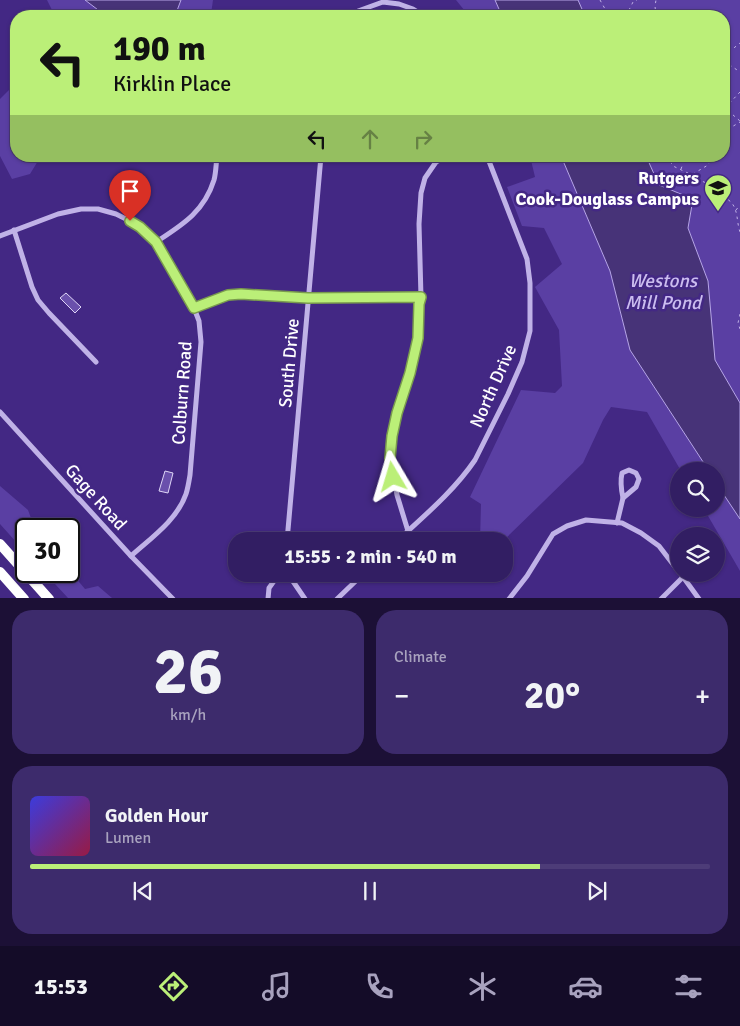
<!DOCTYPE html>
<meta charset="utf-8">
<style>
:root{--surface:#321e63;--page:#3d2b6c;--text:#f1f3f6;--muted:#a8a2be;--line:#4d3c78;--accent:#bbef78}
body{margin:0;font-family:Signika,sans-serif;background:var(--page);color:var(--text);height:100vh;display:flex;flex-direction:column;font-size:19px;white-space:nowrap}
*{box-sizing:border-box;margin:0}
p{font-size:16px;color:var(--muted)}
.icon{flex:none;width:28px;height:28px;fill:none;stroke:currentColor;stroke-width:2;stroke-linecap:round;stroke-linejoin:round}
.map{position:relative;height:598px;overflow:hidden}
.side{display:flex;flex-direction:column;gap:12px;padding:12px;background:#1c1036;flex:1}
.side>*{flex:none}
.hud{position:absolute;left:10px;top:10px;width:720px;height:152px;border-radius:20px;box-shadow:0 1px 4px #0004,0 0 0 1px var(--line);background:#bbef78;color:#111;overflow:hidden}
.controls{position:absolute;left:670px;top:462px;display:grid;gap:10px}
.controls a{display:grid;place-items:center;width:55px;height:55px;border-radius:50%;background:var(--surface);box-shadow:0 1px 4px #0004,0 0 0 1px var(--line);font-size:25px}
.speed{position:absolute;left:15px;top:518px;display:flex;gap:10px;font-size:25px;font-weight:700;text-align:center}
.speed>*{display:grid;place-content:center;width:65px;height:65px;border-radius:50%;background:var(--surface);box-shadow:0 1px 4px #0004,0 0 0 1px var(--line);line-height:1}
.speed .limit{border:2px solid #111;border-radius:8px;background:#fff;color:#111}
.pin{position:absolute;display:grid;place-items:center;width:42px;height:42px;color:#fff;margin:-51px -21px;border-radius:50% 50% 50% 0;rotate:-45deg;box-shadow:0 0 5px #0007}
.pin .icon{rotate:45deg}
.me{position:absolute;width:55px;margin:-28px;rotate:353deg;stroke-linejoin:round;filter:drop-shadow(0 0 4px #0008)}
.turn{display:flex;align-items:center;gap:18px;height:105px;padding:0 20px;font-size:22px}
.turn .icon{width:65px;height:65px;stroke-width:2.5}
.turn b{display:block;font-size:35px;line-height:42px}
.lanes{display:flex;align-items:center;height:48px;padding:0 20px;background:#0003;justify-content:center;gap:25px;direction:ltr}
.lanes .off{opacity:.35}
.big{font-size:38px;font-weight:800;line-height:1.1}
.side .tile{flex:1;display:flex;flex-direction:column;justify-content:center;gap:8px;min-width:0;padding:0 18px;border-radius:20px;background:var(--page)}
.side .dial{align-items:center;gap:0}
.dial b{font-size:65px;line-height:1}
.song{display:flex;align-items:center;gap:15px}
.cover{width:60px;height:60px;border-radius:8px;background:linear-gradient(135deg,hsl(240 70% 55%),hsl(340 70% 35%))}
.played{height:5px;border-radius:2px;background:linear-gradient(90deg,var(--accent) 75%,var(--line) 75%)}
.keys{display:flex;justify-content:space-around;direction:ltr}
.heat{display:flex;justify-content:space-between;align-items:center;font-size:28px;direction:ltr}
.side .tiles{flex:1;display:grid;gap:12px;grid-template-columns:1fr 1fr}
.tile:last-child{grid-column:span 2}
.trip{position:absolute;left:228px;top:532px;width:285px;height:50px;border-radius:20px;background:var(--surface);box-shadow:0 1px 4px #0004,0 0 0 1px var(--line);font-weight:800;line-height:50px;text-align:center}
.tab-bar{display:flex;height:80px;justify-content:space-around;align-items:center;background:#140c28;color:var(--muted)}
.tab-bar .icon{width:35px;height:35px}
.tab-bar .active{color:var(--accent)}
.tab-bar b{font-size:22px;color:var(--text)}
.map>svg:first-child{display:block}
.green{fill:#5a3fa3}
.water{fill:#473378;stroke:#b7a6e8}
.building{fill:#6a50ac;stroke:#ded5f6}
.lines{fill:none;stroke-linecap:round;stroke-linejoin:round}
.path{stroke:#c0b2e7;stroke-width:1;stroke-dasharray:2.5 4;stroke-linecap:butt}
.minor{stroke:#c0b2e7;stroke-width:5}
.motorway{stroke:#fff;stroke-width:10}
.route-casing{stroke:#7a9b4e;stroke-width:12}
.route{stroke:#bbef78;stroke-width:9}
.labels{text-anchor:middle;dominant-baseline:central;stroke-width:5;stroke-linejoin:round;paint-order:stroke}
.poi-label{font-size:18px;font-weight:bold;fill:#fff;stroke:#432884;text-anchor:end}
.street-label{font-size:18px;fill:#fff;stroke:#432884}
.water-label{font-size:19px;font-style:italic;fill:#cbbdef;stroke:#432884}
</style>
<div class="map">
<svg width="740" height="599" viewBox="0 0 740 599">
<rect width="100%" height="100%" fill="#432884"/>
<g class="green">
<polygon points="47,0 85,0 106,16 55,16"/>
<polygon points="181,0 213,0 211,14 207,16 175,16"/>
<polygon points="456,0 495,0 502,16 469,16"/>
<polygon points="578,0 740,0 740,403 714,360 708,281 688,228 693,199 659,185 646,156 724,156 724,16 585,16"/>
<polygon points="16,83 16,156 41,156 30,174 12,179 0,156 0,99"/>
<polygon points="530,156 561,156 610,271 630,350 709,471 681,471 647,412 611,407 603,420 583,463 504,540 498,541 480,541 481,504 470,497 521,390 555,393 562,386 559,330 535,287 562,264 544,228 522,226 507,187 535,177"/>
<polygon points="716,483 740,519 740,571 704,509 716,509"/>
<polygon points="0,486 28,510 35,529 26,529 26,553 0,524"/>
<polygon points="69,570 85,589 98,586 112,598 68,598 43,571"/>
</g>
<g class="water">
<polygon points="85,0 181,0 175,16 106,16"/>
<polygon points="495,0 578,0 585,16 502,16"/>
<polygon points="561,156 646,156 659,185 693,199 688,228 708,281 715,360 740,403 740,519 716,483 716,471 709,471 630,350 610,271"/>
</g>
<g class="building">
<polygon points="66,293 81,307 75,313 60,298"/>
<polygon points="165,471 173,473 168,493 159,491"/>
</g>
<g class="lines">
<g class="path">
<polyline points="600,0 609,16"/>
<polyline points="626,16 633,2 637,0"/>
<polyline points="656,16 655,6 656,0"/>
<polyline points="724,56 740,43"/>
<polyline points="724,61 740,72"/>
<polyline points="740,92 725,108 740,121"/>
<polyline points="724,134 725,131 740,122"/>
<path d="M667,156L673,166L692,175L699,180L709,184L727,188L730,193L727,199C739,206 736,221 740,232"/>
<polyline points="681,169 686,156"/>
<polyline points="693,174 708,165 713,156"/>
<polyline points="736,210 740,205"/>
<polyline points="740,314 738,323 740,329"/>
</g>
<g class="minor">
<polyline points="353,16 358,11 383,2 399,4 413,9 424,16"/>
<polyline points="14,230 32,287 38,300 49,313 96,362"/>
<path d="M0,236L58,214L81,209H98L116,214L130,221L140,227L156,242L194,308L199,321L201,342L190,475C189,481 188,488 186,494C177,520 151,538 131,556"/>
<path d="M156,242C182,225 204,212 214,180C216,173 216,164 217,156"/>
<polyline points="194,308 228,295 241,294 305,298 421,297"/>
<polyline points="0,412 131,556 173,599"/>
<path d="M629,470L636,473L639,479L636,487L623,498C621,489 620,482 622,473Z"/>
<polyline points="617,523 623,498"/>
<polyline points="408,531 397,495 390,458 397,413 410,373 418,338 419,304 421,297 419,224 421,193 425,178 436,162 447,156"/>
<polyline points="287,541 321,156"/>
<path d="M397,541C424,516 454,491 475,460L508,394L522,362L530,331V283L527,259L487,156"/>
<polyline points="288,574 305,599"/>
<polyline points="681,574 699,599"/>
<polyline points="268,599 269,588 279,574"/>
<polyline points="337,599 363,574"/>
<polyline points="509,599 527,576 553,534 567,526 586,520 622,523 641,533 659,546 679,572"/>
<polyline points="661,599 683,577"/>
</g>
<g class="motorway">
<polyline points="0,544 49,599"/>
<polyline points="0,572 24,599"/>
</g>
</g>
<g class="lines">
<g class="route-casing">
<polyline id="route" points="130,221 140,227 156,242 194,308 228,295 241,294 308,298 421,297 419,304 418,338 410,373 397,413 392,436 390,458 393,477"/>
</g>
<use href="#route" class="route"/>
</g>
<defs>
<g id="university-pin" transform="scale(1.4375)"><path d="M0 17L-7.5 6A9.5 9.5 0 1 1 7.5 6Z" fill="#bbef78" stroke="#432884"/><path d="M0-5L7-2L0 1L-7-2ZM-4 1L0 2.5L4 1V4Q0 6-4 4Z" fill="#111"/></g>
</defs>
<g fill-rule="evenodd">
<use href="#university-pin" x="718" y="188"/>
</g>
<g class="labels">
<g class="poi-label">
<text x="699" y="178">Rutgers<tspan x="699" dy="21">Cook-Douglass Campus</tspan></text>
</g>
<g class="street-label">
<text transform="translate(289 363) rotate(-85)">South Drive</text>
<text transform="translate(493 386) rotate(-66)">North Drive</text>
<text transform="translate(182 393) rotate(-86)">Colburn Road</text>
<text transform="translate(96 497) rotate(48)">Gage Road</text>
</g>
<g class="water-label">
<text x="663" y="281">Westons<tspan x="663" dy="22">Mill Pond</tspan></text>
</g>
</g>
</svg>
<div class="controls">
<a><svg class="icon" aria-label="search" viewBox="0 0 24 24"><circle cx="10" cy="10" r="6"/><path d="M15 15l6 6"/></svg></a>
<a><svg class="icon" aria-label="layers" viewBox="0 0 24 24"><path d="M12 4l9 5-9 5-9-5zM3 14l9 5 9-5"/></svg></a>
</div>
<div class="speed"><div class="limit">30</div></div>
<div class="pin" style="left:130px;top:221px;background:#d93025"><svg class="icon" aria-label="arrive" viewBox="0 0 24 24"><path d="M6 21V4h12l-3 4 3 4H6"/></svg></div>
<svg class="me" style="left:393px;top:477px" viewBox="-20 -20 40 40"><path d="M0-17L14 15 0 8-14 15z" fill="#bbef78" stroke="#fff" stroke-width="4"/></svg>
<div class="trip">15:55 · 2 min · 540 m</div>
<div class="hud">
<div class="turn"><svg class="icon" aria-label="left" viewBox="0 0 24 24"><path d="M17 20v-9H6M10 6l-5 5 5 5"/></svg><div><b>190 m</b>Kirklin Place</div></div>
<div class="lanes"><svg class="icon" aria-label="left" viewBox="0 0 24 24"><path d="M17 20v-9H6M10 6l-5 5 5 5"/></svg><svg class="icon off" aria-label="ahead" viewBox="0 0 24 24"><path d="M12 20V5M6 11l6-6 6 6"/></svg><svg class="icon off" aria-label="right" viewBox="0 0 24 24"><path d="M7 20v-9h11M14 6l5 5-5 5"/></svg></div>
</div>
</div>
<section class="side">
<div class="tiles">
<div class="tile dial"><b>26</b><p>km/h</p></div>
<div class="tile"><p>Climate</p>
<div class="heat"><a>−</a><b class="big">20°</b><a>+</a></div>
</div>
<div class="tile">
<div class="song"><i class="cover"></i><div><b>Golden Hour</b><p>Lumen</p></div></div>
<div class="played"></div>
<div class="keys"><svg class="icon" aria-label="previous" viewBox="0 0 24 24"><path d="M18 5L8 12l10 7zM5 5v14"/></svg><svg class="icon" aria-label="pause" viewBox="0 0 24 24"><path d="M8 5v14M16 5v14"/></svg><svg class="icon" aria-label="next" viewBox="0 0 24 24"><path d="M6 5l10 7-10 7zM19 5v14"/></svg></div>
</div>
</div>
</section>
<nav class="tab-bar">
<b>15:53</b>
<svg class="icon active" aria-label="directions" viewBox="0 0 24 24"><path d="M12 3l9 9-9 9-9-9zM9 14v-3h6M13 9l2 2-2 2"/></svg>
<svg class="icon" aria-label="music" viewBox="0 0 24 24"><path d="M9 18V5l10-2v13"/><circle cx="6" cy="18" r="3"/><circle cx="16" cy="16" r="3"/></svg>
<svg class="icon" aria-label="phone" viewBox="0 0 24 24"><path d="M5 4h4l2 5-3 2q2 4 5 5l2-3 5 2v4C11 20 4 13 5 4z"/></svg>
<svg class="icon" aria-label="climate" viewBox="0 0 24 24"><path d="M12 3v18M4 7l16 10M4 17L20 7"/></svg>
<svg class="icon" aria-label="car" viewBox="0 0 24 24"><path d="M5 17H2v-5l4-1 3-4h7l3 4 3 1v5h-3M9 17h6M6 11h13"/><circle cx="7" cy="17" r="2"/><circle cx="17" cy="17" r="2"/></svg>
<svg class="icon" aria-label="filters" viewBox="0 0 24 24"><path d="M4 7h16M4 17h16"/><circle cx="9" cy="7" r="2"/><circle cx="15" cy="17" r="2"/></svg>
</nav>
